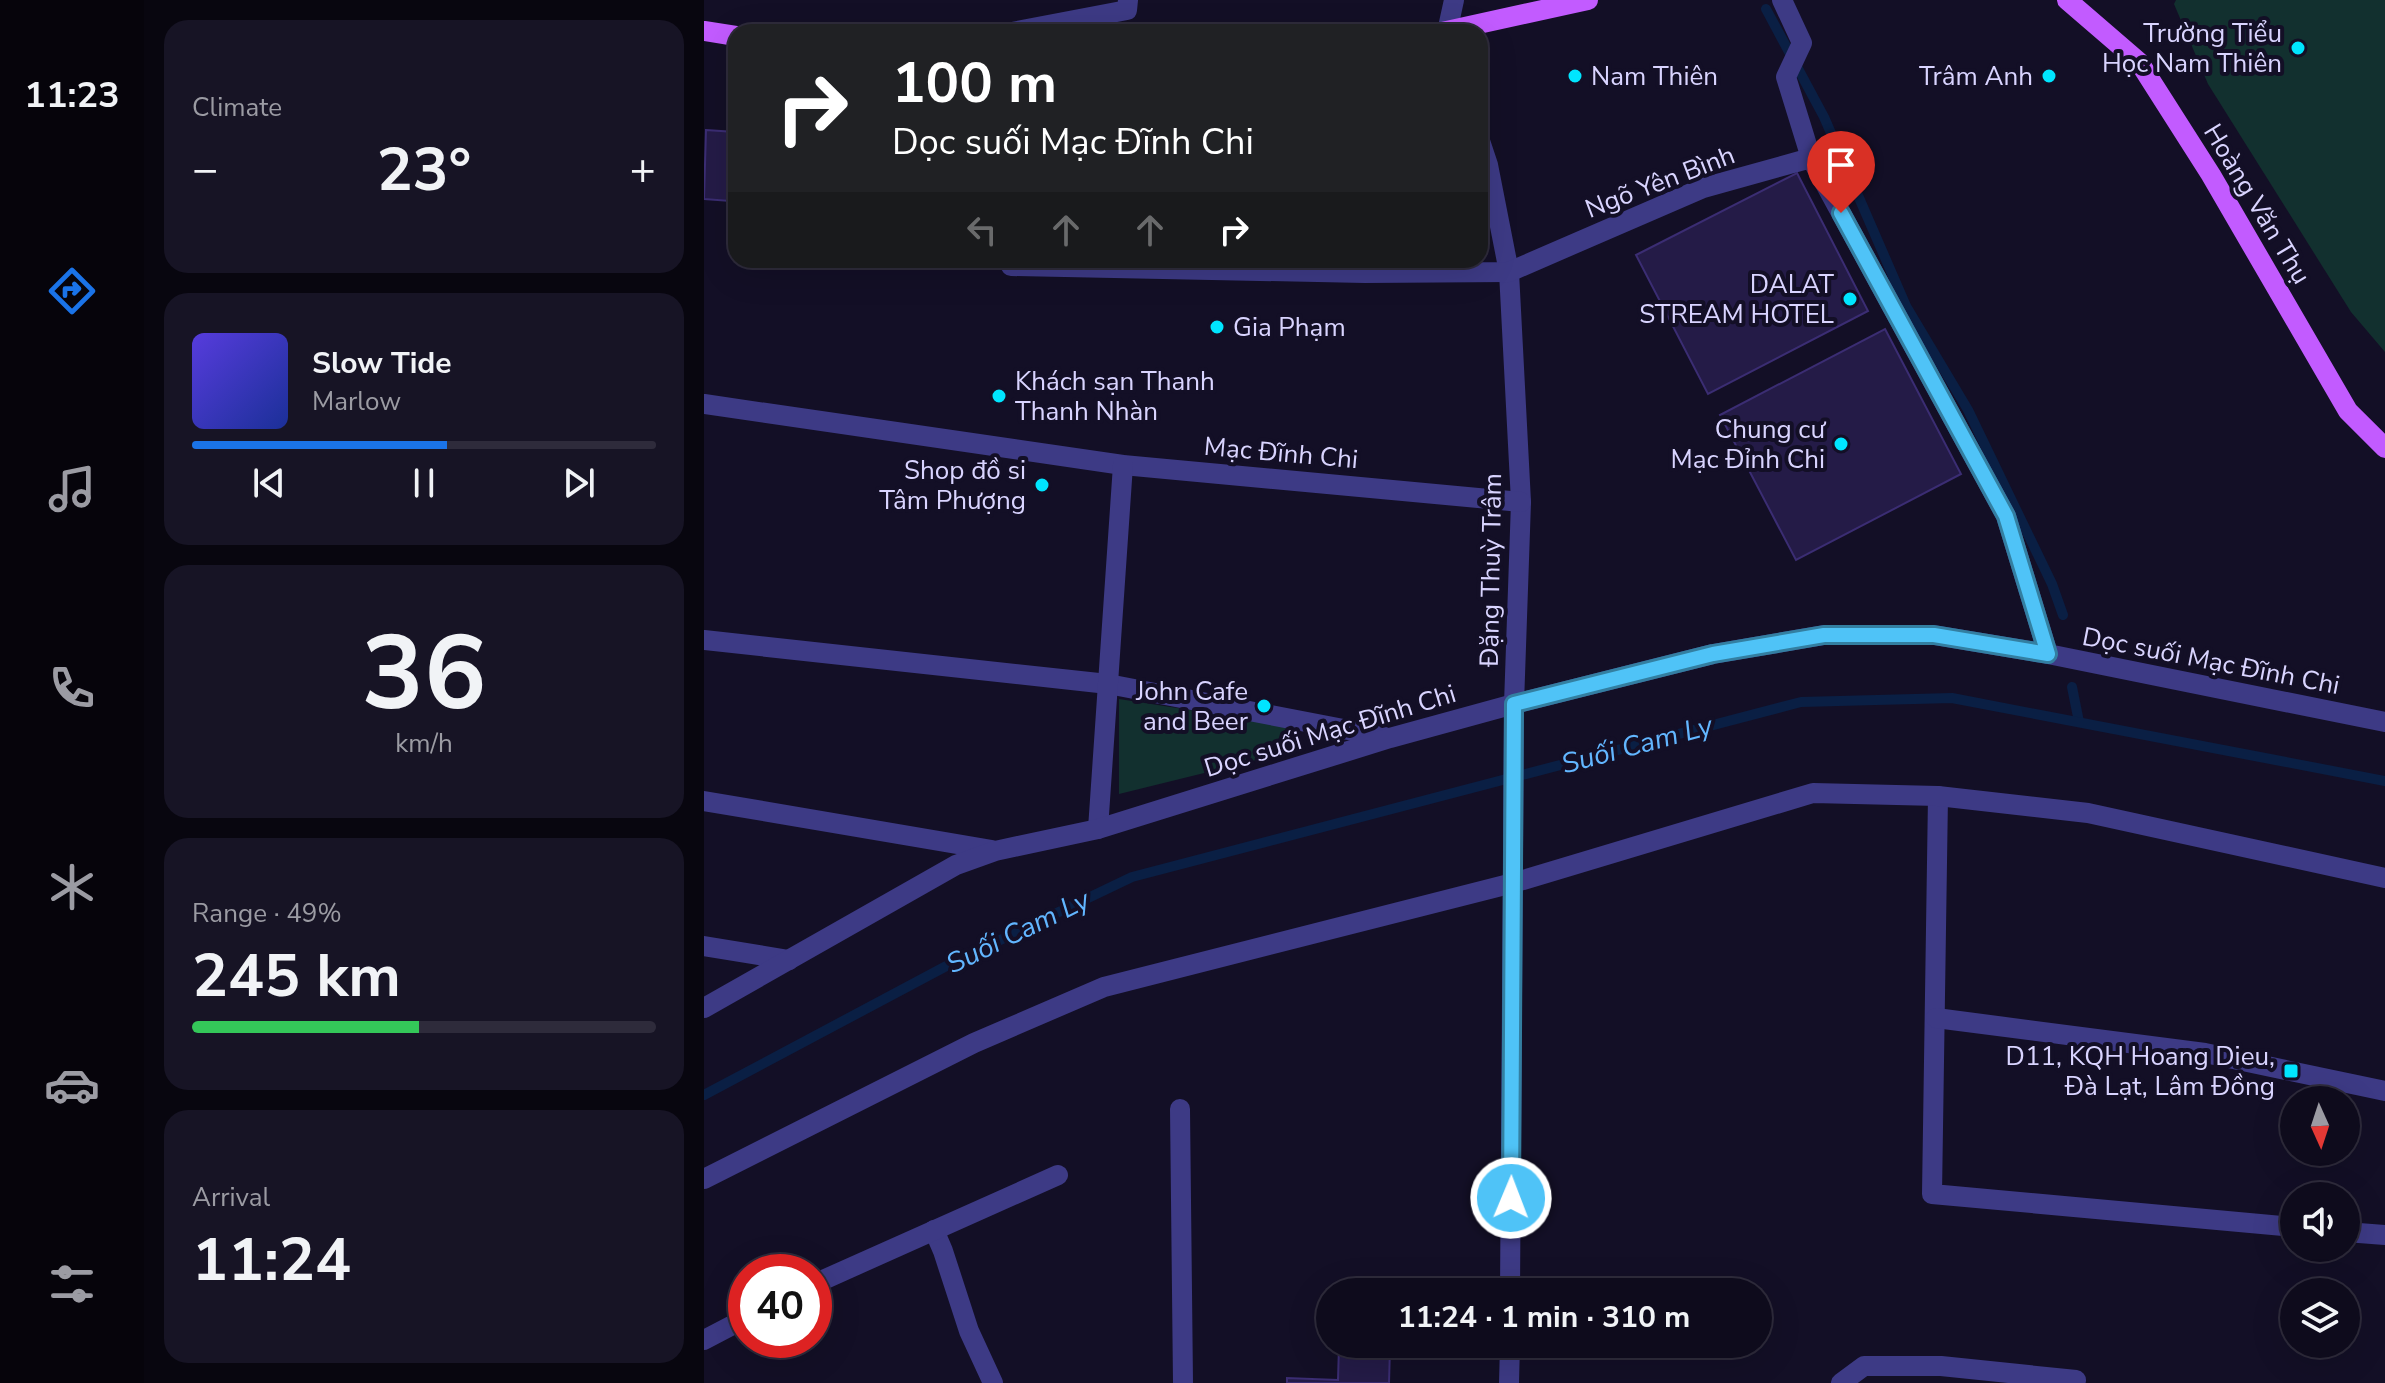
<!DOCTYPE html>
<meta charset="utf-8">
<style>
:root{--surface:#0e0b1c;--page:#171425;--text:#f1f3f6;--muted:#9b9ba3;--line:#2e2b3b;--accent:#1a73e8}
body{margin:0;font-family:"Nunito Sans",sans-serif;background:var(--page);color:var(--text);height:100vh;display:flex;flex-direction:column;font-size:30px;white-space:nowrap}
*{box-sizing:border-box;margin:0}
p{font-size:26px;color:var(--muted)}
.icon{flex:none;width:44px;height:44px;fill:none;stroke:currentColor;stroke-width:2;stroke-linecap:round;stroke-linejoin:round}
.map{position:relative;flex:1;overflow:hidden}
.side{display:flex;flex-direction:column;gap:20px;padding:20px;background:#08060f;width:560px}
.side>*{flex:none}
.banner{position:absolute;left:24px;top:24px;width:760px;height:244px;border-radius:24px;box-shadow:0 8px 32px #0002,0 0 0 2px var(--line);background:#202124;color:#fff;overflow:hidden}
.needle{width:52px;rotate:177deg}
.buttons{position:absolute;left:1576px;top:1086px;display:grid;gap:16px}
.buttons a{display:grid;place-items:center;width:80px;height:80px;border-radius:50%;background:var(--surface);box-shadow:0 8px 32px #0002,0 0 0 2px var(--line);font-size:40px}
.speed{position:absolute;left:24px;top:1254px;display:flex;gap:16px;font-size:40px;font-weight:700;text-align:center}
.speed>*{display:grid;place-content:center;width:104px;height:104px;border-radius:50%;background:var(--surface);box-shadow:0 8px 32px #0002,0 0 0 2px var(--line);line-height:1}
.speed .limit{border:12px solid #d22;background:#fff;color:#111}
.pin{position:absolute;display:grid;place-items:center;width:68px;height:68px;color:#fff;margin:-82px -34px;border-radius:50% 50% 50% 0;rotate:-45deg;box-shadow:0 0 8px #0007}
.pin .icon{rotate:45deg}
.me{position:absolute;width:88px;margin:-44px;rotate:1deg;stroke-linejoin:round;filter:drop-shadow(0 0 6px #0008)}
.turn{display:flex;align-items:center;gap:28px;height:168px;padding:0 32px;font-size:36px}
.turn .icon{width:104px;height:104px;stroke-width:2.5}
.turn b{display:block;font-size:56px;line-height:68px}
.lanes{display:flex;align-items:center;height:76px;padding:0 32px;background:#0003;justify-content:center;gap:40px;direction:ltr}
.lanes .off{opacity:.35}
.big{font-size:60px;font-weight:700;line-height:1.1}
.side .tile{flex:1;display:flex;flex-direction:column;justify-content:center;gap:12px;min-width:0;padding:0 28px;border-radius:24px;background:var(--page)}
.side .dial{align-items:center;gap:0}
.dial b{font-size:104px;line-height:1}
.song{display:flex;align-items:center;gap:24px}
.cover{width:96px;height:96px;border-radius:12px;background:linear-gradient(135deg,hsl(250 70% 55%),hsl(230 70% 35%))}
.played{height:8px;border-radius:4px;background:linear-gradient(90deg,var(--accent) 55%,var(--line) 55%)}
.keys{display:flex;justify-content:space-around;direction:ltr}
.heat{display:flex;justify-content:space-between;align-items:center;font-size:44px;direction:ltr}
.charge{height:12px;border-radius:6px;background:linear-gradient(90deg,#34c759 49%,var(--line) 0)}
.trip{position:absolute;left:612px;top:1278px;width:456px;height:80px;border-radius:40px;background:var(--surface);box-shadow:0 8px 32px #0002,0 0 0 2px var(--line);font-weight:700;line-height:80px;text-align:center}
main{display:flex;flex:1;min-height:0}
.tabs{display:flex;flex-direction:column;width:144px;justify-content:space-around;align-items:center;background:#06040b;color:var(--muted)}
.tabs .icon{width:56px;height:56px}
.tabs .active{color:var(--accent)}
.tabs b{font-size:36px;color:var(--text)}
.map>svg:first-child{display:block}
.green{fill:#12302f}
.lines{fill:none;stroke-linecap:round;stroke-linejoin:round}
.stream{stroke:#0a1f44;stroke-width:10}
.building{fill:#241b47;stroke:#3b2d73;stroke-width:2}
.minor{stroke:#3d3a85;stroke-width:20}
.major{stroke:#c25bff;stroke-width:20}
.route-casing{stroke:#337fa1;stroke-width:20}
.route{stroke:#4fc3f7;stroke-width:14}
.poi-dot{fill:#00e5ff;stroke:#130f26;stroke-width:3}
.labels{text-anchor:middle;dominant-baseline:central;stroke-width:8;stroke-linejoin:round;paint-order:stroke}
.poi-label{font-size:26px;fill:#d9d4ff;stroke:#130f26;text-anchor:end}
.street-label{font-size:26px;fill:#d9d4ff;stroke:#130f26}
.water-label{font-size:28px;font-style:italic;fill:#62b6ff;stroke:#130f26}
</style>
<main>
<nav class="tabs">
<b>11:23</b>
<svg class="icon active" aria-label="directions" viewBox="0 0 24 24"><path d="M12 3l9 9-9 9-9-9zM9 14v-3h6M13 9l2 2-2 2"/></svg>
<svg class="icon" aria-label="music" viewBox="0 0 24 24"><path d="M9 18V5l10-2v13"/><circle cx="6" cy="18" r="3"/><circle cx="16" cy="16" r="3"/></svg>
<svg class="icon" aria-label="phone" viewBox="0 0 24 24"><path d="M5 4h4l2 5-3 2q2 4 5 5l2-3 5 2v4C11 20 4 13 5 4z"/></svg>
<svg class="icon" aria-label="climate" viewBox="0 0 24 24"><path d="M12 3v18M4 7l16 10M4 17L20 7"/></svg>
<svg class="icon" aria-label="car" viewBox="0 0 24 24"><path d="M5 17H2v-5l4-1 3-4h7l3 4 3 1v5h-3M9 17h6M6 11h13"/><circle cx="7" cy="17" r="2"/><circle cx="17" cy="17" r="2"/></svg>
<svg class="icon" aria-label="filters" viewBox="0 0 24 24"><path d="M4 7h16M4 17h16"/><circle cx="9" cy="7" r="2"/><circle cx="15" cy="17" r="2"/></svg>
</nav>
<section class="side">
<div class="tile"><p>Climate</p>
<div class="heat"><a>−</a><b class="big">23°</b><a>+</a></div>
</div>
<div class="tile">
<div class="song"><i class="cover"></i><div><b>Slow Tide</b><p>Marlow</p></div></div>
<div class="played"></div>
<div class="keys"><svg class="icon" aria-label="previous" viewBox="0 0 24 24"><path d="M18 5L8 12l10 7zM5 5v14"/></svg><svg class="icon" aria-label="pause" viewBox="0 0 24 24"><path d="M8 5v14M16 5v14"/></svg><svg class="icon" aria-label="next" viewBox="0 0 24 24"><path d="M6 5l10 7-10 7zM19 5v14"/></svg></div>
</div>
<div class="tile dial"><b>36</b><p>km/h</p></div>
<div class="tile"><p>Range · 49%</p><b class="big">245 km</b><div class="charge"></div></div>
<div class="tile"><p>Arrival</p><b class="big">11:24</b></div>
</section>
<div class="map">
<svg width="1681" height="1383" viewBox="0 0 1681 1383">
<rect width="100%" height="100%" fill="#130f26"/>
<g class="green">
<polygon points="1472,0 1681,0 1681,352 1647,312 1504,84 1470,4"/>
<polygon points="415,699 596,727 561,758 415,794"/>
</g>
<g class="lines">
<g class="stream">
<polyline points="1062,9 1120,117 1202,306 1264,410 1348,584 1359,615"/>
<polyline points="1368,687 1375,722"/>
<polyline points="0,1095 248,963 428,877 1097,702 1248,698 1681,781"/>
</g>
</g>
<g class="building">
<polygon points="2,130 31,132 26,201 0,199"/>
<polygon points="1093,173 1164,311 1004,394 932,255"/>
<polygon points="1181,329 1257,474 1092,560 1016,415"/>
<polygon points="635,1346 686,1347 685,1383 583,1383 583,1378 634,1380"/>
</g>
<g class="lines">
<g class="minor">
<polyline points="1078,0 1098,43 1082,77 1107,158"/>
<polyline points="308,32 423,10 424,0"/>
<polyline points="743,32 750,0"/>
<polyline points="776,141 784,165 805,272 817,502 810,704 806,1292"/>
<polyline points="307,266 661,273 805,272 999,188 1107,158 1302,516 1344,654"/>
<polyline points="0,404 419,465 817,502"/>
<polyline points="0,640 404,684 681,737"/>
<polyline points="1234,796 1228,1194 1590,1227"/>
<polyline points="0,801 288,850"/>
<polyline points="394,829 419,465"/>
<polyline points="0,946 85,960"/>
<polyline points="0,1008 252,865 291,851 394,829 686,738 810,704 1009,654 1120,635 1230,635 1344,654 1681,722"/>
<polyline points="1232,1018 1501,1053 1681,1091"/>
<polyline points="476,1109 479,1383"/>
<polyline points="0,1179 270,1043 400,987 809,883 1109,793 1234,796 1384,813 1681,878"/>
<polyline points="230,1230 239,1251 265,1331 289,1383"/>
<polyline points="1642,1232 1681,1235"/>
<polyline points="110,1284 354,1175"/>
<polyline points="0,1340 42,1318"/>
<polyline points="805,1383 806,1344"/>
<polyline points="1137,1383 1160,1366 1237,1366 1372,1380"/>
</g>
<g class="major">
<polyline points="1363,0 1435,62 1507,175 1644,411 1681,448"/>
<polyline points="0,31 32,36"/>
<polyline points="738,32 884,0"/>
</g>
</g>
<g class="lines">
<g class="route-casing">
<polyline id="route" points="807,1198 810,704 1009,654 1120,635 1230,635 1344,654 1302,516 1137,213"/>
</g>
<use href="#route" class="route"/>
</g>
<g class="poi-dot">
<circle cx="1594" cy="48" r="8"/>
<circle cx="871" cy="76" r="8"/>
<circle cx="1345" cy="76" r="8"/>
<circle cx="1146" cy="299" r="8"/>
<circle cx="513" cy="327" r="8"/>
<circle cx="295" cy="396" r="8"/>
<circle cx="1137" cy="444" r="8"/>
<circle cx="338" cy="485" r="8"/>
<circle cx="560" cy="706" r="8"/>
<rect x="1579" y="1063" width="16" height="16" rx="4"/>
</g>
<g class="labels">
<g class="poi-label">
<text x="1578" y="33">Trường Tiểu<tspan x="1578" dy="30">Học Nam Thiên</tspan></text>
<text x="887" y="76" text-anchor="start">Nam Thiên</text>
<text x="1329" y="76">Trâm Anh</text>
<text x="1130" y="284">DALAT<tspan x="1130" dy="30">STREAM HOTEL</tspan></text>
<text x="529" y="327" text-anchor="start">Gia Phạm</text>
<text x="311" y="381" text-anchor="start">Khách sạn Thanh<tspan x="311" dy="30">Thanh Nhàn</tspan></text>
<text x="1121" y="429">Chung cư<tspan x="1121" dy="30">Mạc Đỉnh Chi</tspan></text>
<text x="322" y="470">Shop đồ si<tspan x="322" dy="30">Tâm Phượng</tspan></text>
<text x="544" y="691">John Cafe<tspan x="544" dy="30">and Beer</tspan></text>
<text x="1571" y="1056">D11, KQH Hoang Dieu,<tspan x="1571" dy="30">Đà Lạt, Lâm Đồng</tspan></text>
</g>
<g class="street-label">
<text transform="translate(956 182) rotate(-21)">Ngõ Yên Bình</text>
<text transform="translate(1553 204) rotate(59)">Hoàng Văn Thụ</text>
<text transform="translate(577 453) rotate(5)">Mạc Đĩnh Chi</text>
<text transform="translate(787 570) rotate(-89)">Đặng Thuỳ Trâm</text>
<text transform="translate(1507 661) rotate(11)">Dọc suối Mạc Đĩnh Chi</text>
<text transform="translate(626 731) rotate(-17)">Dọc suối Mạc Đĩnh Chi</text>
</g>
<g class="water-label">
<text transform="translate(933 745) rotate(-15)">Suối Cam Ly</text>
<text transform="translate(314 932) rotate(-26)">Suối Cam Ly</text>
</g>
</g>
</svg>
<div class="buttons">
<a><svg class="needle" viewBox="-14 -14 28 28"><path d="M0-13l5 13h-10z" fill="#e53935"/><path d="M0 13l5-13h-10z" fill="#9b9ba3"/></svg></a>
<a><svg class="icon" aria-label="sound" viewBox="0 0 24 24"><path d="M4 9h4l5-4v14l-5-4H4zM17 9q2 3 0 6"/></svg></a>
<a><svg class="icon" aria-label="layers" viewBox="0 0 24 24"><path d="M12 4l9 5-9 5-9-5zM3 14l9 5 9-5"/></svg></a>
</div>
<div class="speed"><div class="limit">40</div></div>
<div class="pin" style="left:1137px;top:213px;background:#d93025"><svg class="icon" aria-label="arrive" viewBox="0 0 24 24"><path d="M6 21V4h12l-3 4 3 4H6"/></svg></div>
<svg class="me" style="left:807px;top:1198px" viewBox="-20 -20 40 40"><circle r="17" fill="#4fc3f7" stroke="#fff" stroke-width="3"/><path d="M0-11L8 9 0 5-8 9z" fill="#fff"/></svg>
<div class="trip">11:24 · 1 min · 310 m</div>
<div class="banner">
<div class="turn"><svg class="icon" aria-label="right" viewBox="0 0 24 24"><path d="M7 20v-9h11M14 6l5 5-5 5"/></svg><div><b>100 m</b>Dọc suối Mạc Đĩnh Chi</div></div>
<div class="lanes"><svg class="icon off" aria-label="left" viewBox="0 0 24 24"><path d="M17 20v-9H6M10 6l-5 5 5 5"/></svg><svg class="icon off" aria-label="ahead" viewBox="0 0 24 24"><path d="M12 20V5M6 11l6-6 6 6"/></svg><svg class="icon off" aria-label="ahead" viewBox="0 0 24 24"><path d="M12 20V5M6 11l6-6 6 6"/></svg><svg class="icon" aria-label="right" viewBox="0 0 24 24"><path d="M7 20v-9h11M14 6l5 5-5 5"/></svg></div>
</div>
</div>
</main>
